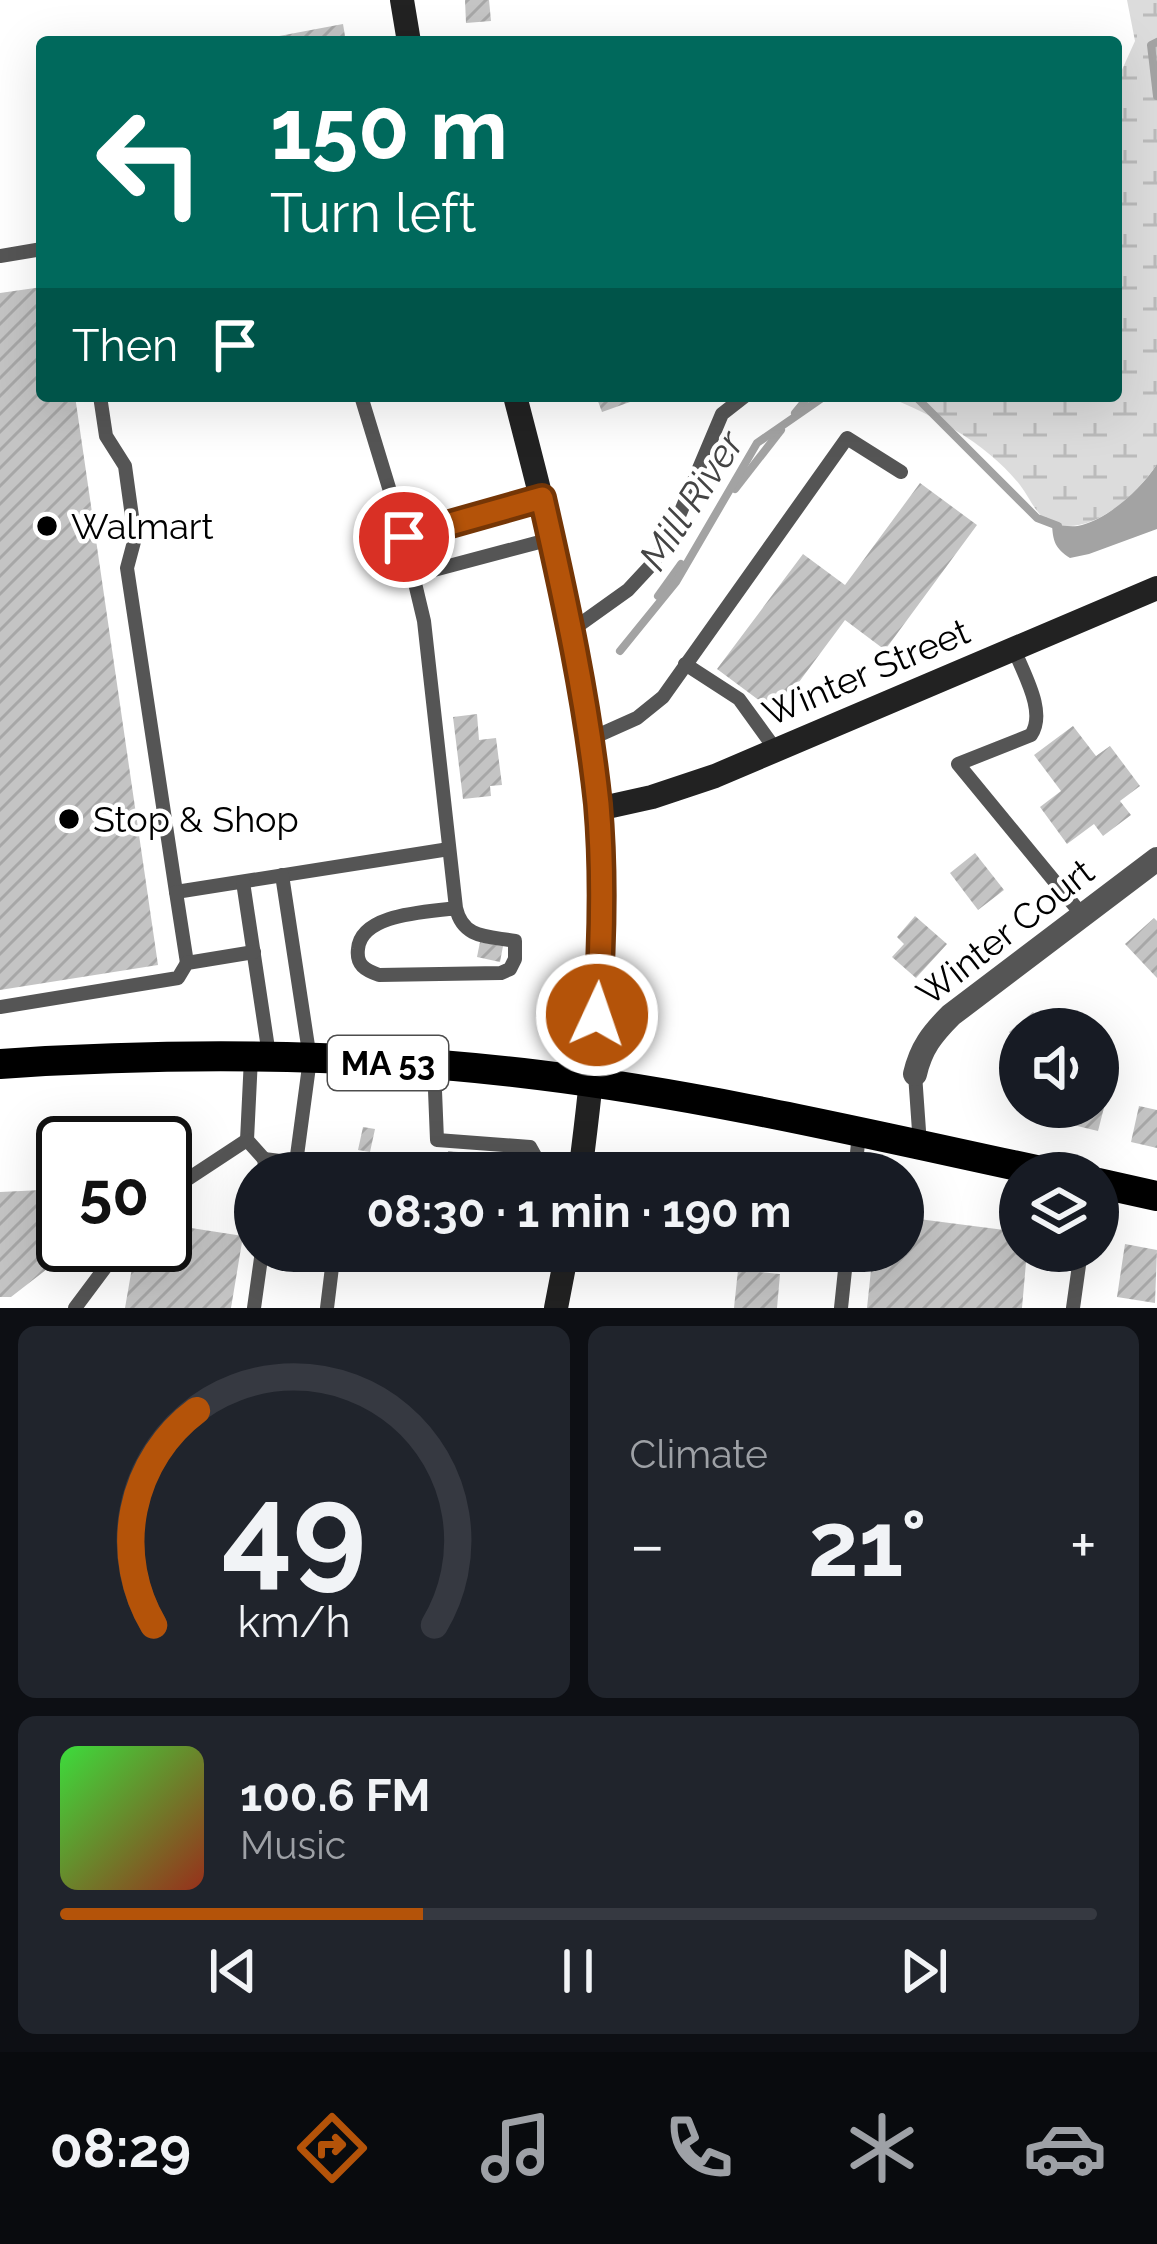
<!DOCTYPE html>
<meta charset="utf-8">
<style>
:root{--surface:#171b24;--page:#20242c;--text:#f1f3f6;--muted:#9ea1a6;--line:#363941;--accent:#b45309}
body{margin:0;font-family:Raleway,sans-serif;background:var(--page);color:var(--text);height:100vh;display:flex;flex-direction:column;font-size:45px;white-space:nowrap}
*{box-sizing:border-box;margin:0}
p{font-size:39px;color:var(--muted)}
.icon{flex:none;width:66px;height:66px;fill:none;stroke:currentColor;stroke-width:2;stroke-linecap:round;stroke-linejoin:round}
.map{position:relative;height:1308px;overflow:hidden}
.panel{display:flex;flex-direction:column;gap:18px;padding:18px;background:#0d0f14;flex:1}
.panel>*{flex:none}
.hud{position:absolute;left:36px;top:36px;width:1086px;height:366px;border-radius:12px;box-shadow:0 12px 48px #0002;background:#00695c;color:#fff;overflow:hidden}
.buttons{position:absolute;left:999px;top:1008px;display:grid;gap:24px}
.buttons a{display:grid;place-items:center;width:120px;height:120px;border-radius:50%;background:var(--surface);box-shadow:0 12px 48px #0002;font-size:60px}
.speed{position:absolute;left:36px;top:1116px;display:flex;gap:24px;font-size:60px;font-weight:700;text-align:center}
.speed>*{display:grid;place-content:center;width:156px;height:156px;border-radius:50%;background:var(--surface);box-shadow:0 12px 48px #0002;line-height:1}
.speed .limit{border:6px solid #111;border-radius:18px;background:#fff;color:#111}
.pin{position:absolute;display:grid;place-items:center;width:102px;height:102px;color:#fff;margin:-51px;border:6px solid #fff;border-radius:50%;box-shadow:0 3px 12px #0007}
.me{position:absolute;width:132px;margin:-66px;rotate:3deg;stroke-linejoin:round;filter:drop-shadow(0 0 9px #0008)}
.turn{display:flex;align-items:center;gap:42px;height:252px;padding:0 36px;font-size:54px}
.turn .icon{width:156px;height:156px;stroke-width:2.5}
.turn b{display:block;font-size:84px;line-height:102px}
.then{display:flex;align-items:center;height:114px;padding:0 36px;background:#0003;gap:24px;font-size:45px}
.big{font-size:90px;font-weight:700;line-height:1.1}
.panel .tile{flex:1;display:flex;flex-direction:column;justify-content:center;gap:18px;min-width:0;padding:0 42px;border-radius:18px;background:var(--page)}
.panel .dial{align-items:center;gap:0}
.dial svg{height:312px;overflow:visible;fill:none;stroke:var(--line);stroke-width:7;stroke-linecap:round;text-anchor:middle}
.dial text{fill:var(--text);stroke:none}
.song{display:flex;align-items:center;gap:36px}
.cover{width:144px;height:144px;border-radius:18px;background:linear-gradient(135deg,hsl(120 70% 55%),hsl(10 70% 35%))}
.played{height:12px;border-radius:6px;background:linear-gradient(90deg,var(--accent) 35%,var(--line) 35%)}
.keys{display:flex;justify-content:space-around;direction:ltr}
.heat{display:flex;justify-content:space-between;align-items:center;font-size:66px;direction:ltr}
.panel .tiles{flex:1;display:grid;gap:18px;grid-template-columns:1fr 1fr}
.tile:last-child{grid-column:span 2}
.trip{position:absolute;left:234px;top:1152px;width:690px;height:120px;border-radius:60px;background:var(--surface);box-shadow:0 12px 48px #0002;font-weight:700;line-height:120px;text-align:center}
.dock{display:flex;height:192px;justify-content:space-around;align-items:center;background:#090b0e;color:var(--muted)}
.dock .icon{width:84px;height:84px}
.dock .on{color:var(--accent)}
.dock b{font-size:54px;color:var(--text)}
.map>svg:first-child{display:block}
.wetland{fill:url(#wetland-marsh)}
.water{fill:#a3a3a3}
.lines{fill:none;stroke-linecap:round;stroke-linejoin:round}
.stream{stroke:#a3a3a3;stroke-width:8}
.building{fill:url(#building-hatch)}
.lane{stroke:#555;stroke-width:14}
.street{stroke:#555;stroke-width:24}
.secondary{stroke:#222;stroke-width:24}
.primary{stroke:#000;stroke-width:30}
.route-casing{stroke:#753606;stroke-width:30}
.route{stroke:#b45309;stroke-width:21}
.poi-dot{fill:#000;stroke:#fff;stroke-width:4.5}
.labels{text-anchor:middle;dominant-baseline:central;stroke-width:9;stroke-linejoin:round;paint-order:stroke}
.shield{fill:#fff;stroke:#4c4c4c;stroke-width:3}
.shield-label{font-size:33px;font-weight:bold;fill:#000}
.poi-label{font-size:36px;fill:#000;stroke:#fff;text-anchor:start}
.street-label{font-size:36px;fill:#000;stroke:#fff}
.water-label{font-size:39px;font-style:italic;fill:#444;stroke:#fff}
</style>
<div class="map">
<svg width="1157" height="1308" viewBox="0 0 1157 1308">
<defs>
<pattern id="wetland-marsh" width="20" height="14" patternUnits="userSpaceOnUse" patternTransform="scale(3)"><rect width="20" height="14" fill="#dcdcdc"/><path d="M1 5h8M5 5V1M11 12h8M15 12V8" fill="none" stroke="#bbb"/></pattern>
<pattern id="building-hatch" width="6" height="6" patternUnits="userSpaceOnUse" patternTransform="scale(3)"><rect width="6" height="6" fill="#c4c4c4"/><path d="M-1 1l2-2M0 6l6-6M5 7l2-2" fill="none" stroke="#a7a7a7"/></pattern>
</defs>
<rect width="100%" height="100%" fill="#fff"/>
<path class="wetland" d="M1127,0H1157V464C1137,494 1096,533 1057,525C1037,520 1031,499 1020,485C986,442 935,417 887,396H1116V83L1135,41Z"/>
<path class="water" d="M1157,464V529L1089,554L1070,558C1055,548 1053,542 1052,524C1061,525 1073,528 1082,525C1109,518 1142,488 1157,464Z"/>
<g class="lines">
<g class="stream">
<polyline points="1157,42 1151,45 1157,96"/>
<polyline points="915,396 1037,518 1058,526"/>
<polyline points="795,413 809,396"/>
<polyline points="735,489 781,430"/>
<polyline points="658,596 681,564"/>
<polyline points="620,651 676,582 757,443 825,396"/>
</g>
</g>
<g class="building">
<polygon points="465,0 489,0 491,21 466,23"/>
<polygon points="343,24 346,42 259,42 258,40"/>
<polygon points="42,287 42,396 75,396 158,965 0,990 0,293"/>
<polygon points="596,396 628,396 630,402 602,412"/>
<polygon points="920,483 977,525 885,650 845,620 776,713 717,669 803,554 845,585"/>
<polygon points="477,714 479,740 496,738 502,785 490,786 491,796 463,799 453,717"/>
<polygon points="1073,726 1096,756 1110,746 1140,786 1120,801 1131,815 1103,836 1094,824 1067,844 1040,807 1061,791 1034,755"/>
<polygon points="975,853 1004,890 978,910 950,873"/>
<polygon points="915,916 947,944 916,978 892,957 904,944 897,937"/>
<polygon points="1154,918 1157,921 1157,978 1125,944"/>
<polygon points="480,942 503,946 500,962 477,957"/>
<polygon points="1033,1012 1047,1029 1020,1029 1020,1046 1009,1032"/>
<polygon points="1098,1093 1107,1096 1098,1131 1069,1124 1073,1107 1098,1107"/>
<polygon points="1139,1106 1157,1110 1157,1148 1131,1142"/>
<polygon points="363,1127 375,1129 370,1152 358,1150"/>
<polygon points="448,1151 511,1157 509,1173 446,1173"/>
<polygon points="63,1189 63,1245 78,1245 11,1297 0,1297 0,1192"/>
<polygon points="903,1217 1020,1232 1020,1251 1027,1251 1022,1308 867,1308 873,1251 903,1251"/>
<polygon points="165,1224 243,1236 231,1308 125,1308 133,1262 152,1265 155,1245 165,1245"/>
<polygon points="1125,1244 1157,1250 1155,1303 1117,1297"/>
<polygon points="738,1270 780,1274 777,1308 734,1308"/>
</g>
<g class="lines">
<g class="lane">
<polyline points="0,256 42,249"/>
<polyline points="100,396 106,436 125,466 135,538 127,568 176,892 449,849"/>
<path d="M361,396L404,537L424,621L456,908C428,912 361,913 358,949C356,965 365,970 379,975L501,973L510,969L515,959V941C488,936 463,939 456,908"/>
<polyline points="404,537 542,498"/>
<polyline points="415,575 551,539"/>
<polyline points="572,630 628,590 654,562 673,530 722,414 745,396"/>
<path d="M1014,649C1023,673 1047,712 1031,735L958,764L1083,916"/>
<polyline points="685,664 739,699 776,750"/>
<polyline points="590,739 637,718 663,697 847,438 901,472"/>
<polyline points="282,875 310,1059 296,1163"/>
<polyline points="243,882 269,1055"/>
<polyline points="176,892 187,963"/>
<polyline points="0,1007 178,978 187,963 254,952"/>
<polyline points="251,1058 247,1140 264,1159 266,1173"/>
<polyline points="434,1066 437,1140 530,1147 544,1172 547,1173"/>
<polyline points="915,1074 920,1145"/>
<polyline points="264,1159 344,1169 344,1173"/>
<polyline points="855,1173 859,1133"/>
<polyline points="165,1194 247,1140"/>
<polyline points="75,1308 122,1245"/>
<polyline points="254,1308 262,1251"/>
<polyline points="327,1308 334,1251"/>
<polyline points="841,1308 847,1251"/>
<polyline points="1073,1308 1081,1251"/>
</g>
<path class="street" d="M915,1074C921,1048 932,1034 951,1015L1157,859"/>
<g class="secondary">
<polyline points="402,0 409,42"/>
<path d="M515,396C550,531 587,668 598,808C607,930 596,1052 580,1173"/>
<polyline points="598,809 652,797 715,776 1157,588"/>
<polyline points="556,1308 567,1251"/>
</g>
<g class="primary">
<path d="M0,1064C178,1052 361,1053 539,1075C710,1096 881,1137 1050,1173"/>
<polyline points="1098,1183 1157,1196"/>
</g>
</g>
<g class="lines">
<g class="route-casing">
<path id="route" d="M404,537L542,498C565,599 587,700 598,804C604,873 602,946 597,1015"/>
</g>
<use href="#route" class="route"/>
</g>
<g class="poi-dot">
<circle cx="47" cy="526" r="12"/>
<circle cx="69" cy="819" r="12"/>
</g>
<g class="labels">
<rect class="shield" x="328" y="1036" width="120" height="54" rx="9"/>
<g class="shield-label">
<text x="388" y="1063">MA 53</text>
</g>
<g class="poi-label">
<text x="71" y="526">Walmart</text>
<text x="93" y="819">Stop &amp; Shop</text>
</g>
<g class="street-label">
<text transform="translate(866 672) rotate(-23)">Winter Street</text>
<text transform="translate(1005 932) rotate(-38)">Winter Court</text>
</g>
<g class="water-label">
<text transform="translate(691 500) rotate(-57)">Mill River</text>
</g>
</g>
</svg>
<div class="buttons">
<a><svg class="icon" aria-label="sound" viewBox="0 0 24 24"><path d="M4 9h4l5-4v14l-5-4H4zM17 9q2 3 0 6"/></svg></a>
<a><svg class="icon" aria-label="layers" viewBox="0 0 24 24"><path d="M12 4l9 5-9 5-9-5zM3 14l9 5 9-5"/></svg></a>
</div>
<div class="speed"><div class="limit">50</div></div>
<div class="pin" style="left:404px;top:537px;background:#d93025"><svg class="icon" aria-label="arrive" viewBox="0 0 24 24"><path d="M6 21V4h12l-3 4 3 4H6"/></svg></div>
<svg class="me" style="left:597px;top:1015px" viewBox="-20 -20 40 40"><circle r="17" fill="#b45309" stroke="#fff" stroke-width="3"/><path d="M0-11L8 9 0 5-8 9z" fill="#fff"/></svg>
<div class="trip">08:30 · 1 min · 190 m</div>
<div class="hud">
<div class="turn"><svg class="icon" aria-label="left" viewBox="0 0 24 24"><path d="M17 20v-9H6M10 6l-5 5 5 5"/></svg><div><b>150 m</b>Turn left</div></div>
<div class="then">Then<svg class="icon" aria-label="arrive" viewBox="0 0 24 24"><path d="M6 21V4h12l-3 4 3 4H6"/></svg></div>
</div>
</div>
<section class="panel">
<div class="tiles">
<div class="tile dial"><svg viewBox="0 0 100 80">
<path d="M14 69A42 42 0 1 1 86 69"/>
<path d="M14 69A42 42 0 0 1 25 14" stroke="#b45309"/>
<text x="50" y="56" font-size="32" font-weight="700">49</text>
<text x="50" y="72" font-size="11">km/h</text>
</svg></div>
<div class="tile"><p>Climate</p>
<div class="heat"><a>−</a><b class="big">21°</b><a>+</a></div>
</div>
<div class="tile">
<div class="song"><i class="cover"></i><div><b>100.6 FM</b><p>Music</p></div></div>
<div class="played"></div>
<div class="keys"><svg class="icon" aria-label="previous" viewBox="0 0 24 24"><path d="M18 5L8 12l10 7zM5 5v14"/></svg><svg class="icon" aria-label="pause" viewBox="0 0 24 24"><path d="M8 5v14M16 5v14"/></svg><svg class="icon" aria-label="next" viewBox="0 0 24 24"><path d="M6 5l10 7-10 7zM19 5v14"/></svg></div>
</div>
</div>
</section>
<nav class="dock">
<b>08:29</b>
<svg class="icon on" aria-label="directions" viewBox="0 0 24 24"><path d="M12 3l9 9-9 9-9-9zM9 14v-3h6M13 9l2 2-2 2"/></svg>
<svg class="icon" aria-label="music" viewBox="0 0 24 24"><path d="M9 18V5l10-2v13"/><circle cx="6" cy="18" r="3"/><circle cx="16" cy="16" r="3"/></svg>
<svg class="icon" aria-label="phone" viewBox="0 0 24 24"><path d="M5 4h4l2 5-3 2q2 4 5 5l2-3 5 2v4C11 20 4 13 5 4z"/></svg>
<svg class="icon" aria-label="climate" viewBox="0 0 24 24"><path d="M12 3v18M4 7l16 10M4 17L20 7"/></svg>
<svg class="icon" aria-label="car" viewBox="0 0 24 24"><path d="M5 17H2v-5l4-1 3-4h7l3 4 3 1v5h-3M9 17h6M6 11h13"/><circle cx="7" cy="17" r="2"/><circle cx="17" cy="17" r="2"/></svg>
</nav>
